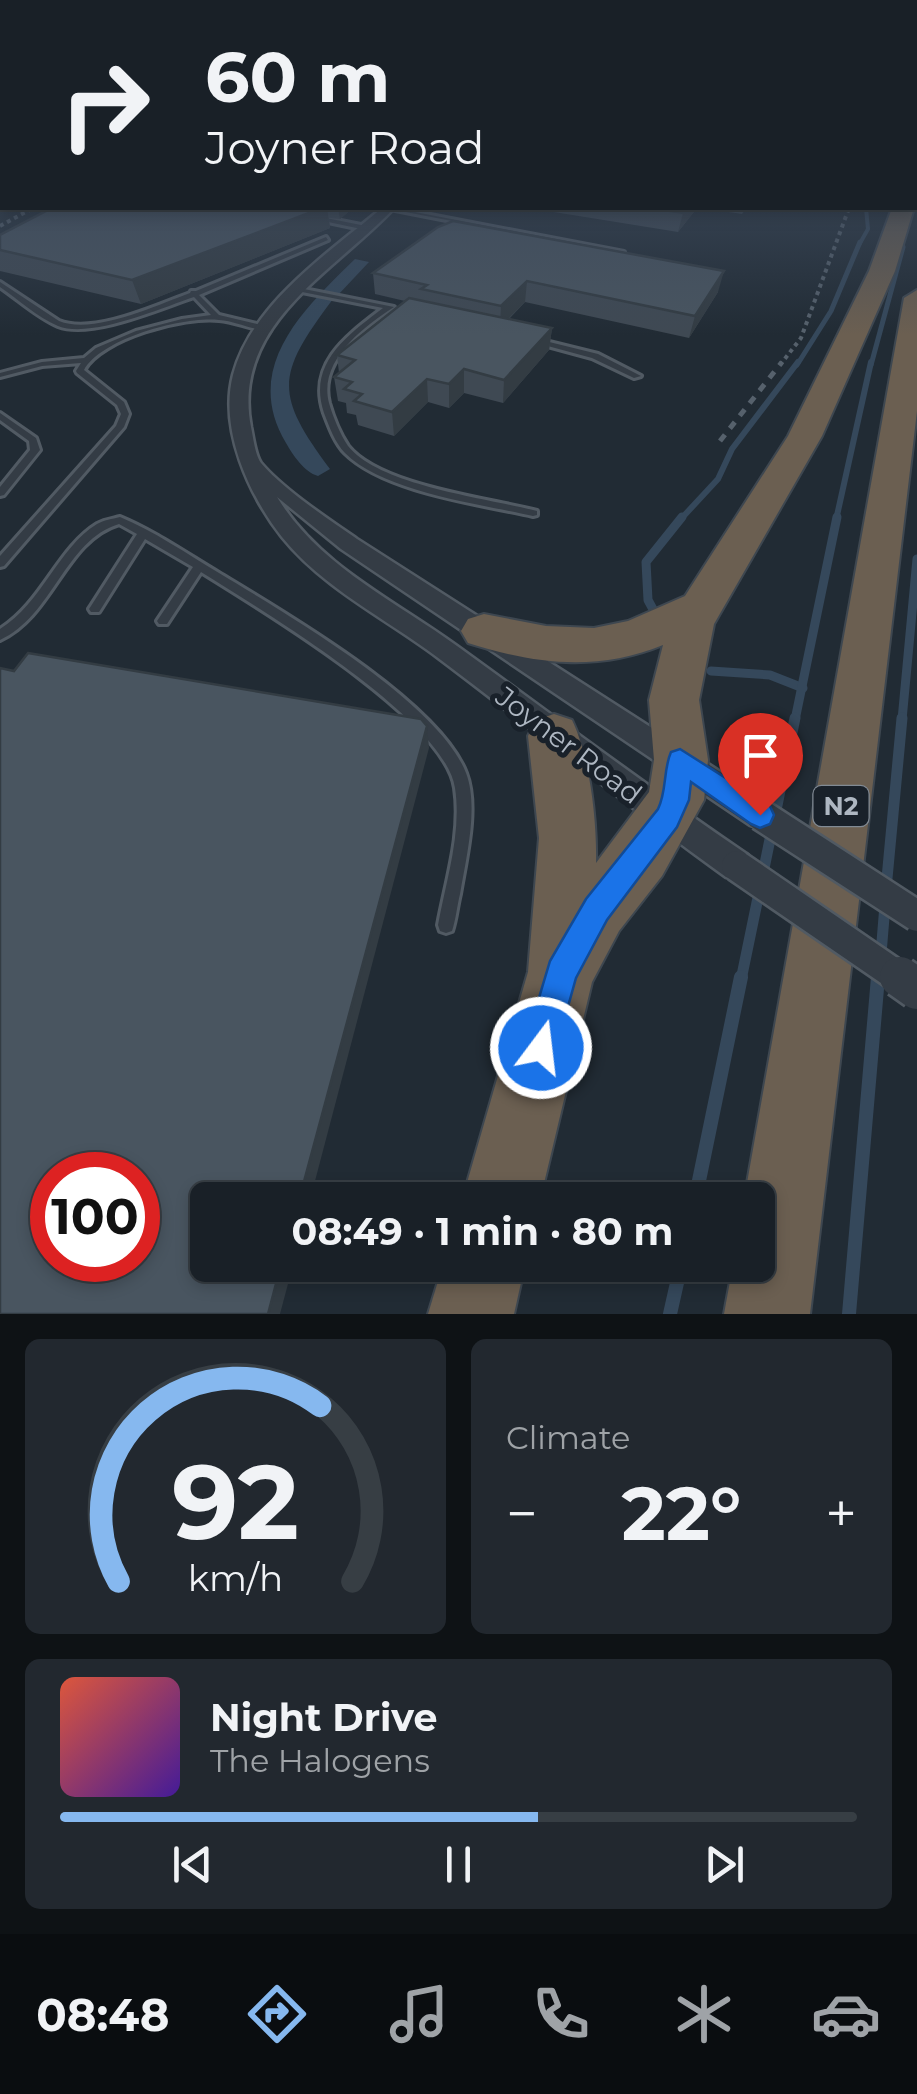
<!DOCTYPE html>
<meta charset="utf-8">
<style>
:root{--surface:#192027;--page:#22282f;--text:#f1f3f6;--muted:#9fa3a7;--line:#373e44;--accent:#86b8ef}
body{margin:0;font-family:Montserrat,sans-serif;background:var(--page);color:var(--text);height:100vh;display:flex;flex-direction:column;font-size:38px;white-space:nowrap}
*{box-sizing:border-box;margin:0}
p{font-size:32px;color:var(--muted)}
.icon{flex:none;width:55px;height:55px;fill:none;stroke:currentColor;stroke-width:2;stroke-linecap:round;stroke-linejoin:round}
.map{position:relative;height:1314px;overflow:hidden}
.panel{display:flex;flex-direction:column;gap:25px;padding:25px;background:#0e1215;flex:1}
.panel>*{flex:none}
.top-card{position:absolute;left:0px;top:0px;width:918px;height:210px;box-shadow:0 5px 15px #0003,0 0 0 2px var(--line);background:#192027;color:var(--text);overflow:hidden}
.speed{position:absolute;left:30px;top:1152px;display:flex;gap:20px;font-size:50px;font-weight:700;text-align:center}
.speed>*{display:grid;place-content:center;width:130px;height:130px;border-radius:50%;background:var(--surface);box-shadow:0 5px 15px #0003,0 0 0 2px var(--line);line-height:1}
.speed .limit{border:15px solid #d22;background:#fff;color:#111}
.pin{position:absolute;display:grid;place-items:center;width:85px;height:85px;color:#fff;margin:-102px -42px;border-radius:50% 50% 50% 0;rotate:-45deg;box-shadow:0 0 10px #0007}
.pin .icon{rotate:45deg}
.me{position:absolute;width:110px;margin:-55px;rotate:15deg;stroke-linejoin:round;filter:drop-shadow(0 0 8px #0008)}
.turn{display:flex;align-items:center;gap:35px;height:210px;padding:0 40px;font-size:45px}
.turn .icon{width:130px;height:130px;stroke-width:2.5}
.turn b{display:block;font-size:70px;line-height:85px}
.big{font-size:75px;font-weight:700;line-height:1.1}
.panel .tile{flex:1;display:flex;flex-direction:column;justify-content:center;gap:15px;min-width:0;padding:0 35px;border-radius:15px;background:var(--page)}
.panel .dial{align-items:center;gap:0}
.dial svg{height:260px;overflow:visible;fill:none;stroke:var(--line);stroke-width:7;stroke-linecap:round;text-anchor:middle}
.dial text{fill:var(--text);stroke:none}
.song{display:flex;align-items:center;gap:30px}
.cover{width:120px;height:120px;border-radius:15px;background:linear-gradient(135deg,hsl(10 70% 55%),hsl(260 70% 35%))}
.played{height:10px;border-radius:5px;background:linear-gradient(90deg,var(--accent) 60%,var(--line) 60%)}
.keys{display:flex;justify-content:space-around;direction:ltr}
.heat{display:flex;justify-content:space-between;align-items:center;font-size:55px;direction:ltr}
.panel .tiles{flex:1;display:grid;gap:25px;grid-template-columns:1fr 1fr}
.tile:last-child{grid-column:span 2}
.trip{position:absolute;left:190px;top:1182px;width:585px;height:100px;border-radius:15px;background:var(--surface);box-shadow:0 5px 15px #0003,0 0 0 2px var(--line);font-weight:700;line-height:100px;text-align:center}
.dock{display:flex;height:160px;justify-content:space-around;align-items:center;background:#0a0d10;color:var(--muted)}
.dock .icon{width:70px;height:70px}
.dock .selected{color:var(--accent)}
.dock b{font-size:45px;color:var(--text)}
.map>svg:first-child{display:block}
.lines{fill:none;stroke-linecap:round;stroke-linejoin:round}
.stream-far5{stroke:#35485b;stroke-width:4}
.stream-far4{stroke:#35485b;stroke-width:5}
.stream-far3{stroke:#35485b;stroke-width:6}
.stream-far2{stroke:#35485b;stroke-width:9}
.stream-far1{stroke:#35485b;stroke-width:11}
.stream{stroke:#35485b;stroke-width:14}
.canal{fill:#35485b;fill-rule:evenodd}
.lane-casing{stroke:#515a63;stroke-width:6}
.street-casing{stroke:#515a63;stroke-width:5}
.highway-casing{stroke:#3e4750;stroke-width:4}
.lane{fill:#343c45;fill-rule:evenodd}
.street{fill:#343c45;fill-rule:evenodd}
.highway{fill:#6b5f51;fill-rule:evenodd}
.rail-far1{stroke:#56616c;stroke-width:4;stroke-dasharray:4 4;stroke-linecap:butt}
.rail{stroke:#56616c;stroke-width:5;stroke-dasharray:8 8;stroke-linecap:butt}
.street-bridge-far1-casing{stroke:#515a63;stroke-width:35;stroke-linecap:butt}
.street-bridge-casing{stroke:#515a63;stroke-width:45;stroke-linecap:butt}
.street-bridge-far1{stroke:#343c45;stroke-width:30}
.street-bridge{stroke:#343c45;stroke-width:40}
.wall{fill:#3f4953}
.shaded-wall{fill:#333c43}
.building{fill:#495560;stroke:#333c43;stroke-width:2.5;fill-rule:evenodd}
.route{fill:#1a73e8;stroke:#114b97;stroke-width:2.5}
.labels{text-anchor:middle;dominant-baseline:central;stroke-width:10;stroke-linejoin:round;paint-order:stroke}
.shield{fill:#19212a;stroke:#818a94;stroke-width:2.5}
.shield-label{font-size:25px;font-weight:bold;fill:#aeb7c2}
.street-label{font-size:28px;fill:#aeb7c2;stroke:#19212a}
</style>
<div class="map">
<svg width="917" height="1314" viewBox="0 0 917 1314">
<rect width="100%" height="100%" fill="#212b34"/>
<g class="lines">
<polyline class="stream-far5" points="859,245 868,229 866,208"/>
<g class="stream-far4">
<polyline points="797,365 831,311 860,242"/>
<polyline points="871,365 903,247"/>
</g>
<g class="stream-far3">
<polyline points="680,520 718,479 732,449 798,362"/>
<polyline points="836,520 871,362"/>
</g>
<g class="stream-far2">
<polyline points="655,613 648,600 646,562 682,517"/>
<polyline points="711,671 770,675 803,688"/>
<polyline points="795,720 837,517"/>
<polyline points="902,720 917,559"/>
</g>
<g class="stream-far1">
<polyline points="886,889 902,718"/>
<polyline points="881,954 885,905"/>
<polyline points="741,980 795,718"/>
<polyline points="878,980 879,970"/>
</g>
<g class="stream">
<polyline points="695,1200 741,977"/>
<polyline points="670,1314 681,1265"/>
<polyline points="849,1314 878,977"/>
</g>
<path class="canal" d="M355,259L369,262L338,295L331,296L333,299C277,374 273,393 330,469L318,476C304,472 293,455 286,443C240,366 307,306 355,259Z"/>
<g class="lane-casing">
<g id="lane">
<polygon points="385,208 394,208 624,252 621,254"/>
<polygon points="316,216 366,226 369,228 366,230 314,219"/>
<path d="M326,237L328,240L199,295L219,315L265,326V330C249,329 235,321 219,320C184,316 102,338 84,370L124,402L129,414L124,427L4,566L0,567V556L116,426L121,414L117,405L77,373L76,371L81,363L42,366L0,377V373L42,362L84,358L96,348L136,331L182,319L211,315L194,297C161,308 91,339 58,326C37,317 19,300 0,287V282L59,321C94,335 157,305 190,293L191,291H196Z"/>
<path d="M299,288L394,307C363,327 318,361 329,403C333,417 340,434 348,446C380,486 487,498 537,511V515L533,516C480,504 384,492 345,453C335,443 329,426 324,413C307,363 348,335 383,308L297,291V289Z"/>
<polygon points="533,338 598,354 641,376 634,378 592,358 533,342"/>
<polygon points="0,413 36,438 40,450 4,495 0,496 0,487 30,450 29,441 0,420"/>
<path d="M120,517C154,531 187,554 219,573C285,613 439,702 466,773C479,807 466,858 460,894C457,906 456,919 452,931L446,933L440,931L438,925C446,881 462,833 455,788C445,719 260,609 201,572L167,624H159L157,621L193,567L145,539L99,612H91L89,609L91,606L137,534L119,524C65,540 53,616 0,640V629C42,603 58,548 97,524C104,520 112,519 120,517Z"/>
</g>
</g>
<g class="street-casing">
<path id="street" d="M382,208H394C334,272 231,324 251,427C253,436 255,455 261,463C283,489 328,519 357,539L772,805L776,815L772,825L761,829L750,825L341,549L277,497C319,566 394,600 457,646C554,716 649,788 748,855L753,866L748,877L737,881L726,877C627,806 534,730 437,657C385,618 323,588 282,537C249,495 219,429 233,375C252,303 329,253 382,208Z"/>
</g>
<g class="highway-casing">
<g id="highway">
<polygon points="915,151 917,151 915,168"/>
<path d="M892,208H914L895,271L822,436L714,624L699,700L708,760L704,800L662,876L619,931L592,982L540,1200H462L528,972L539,838L528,736L536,720L554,714L572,720C590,757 597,822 596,863L649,792L654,760L649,700L663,645C597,672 535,664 468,643L461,631L468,619L484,614L546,626L594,628L628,621L685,596L788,436L869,271Z"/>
<polygon points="917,290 917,411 810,1314 724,1314 733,1265 758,1265 758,1200 744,1200 904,298"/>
<polygon points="443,1265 525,1265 514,1314 428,1314"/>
</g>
</g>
<use href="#lane" class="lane"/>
<use href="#street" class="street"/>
<use href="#highway" class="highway"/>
<g class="rail-far1">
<polyline points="0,226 33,208"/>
<polyline points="780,365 801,338 849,208"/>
</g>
<polyline class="rail" points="720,441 782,362"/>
<g class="street-bridge-far1-casing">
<g id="street-bridge-far1">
<polyline points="761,815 917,916"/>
<polyline points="737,866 903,980"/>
</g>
</g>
<g class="street-bridge-casing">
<polyline id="street-bridge" points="900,977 917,989"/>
</g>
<use href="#street-bridge-far1" class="street-bridge-far1"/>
<use href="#street-bridge" class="street-bridge"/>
</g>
<g class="wall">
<polygon points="52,208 353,208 340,219 329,218 330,228 141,304 0,271 0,235"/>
<polygon points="529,208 697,208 678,232"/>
<polygon points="702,208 746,208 742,214"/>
<polygon points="373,273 718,292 689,338 525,302 509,319 552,328 549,350 503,403 464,393 449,408 428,402 394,436 358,425 356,415 347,413 346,403 338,401 334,377 339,373 337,355 405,301 375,294"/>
</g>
<g class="shaded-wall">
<polygon points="322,208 327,208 330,228 141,304 132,280"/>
<polygon points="338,208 353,208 340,219"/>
<polygon points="687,208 697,208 678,232 683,213"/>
<polygon points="724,271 718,292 689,338 695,316"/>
<polygon points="527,281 525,302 500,327 501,306"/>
<polygon points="552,328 549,350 503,403 504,380"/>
<polygon points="464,369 464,393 449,408 449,384"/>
<polygon points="427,379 428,402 394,436 392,412"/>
<polygon points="427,726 429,748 310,1200 299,1200"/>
<polygon points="281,1265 293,1265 280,1314 268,1314"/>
</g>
<g class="building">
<polygon points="52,208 322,208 132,280 0,250 0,235"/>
<polygon points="651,208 687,208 683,213"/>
<polygon points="453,221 724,271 695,316 527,281 501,306 421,289 427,285 373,273 438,227"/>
<polygon points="409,298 552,328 504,380 464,369 449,384 427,379 392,412 354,401 362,394 344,389 352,382 334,377 355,360 337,355"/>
<path d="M28,653L421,719L427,726L299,1200H208V1265H281L268,1314H0V668L14,671ZM52,1175H138V1260H52Z"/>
</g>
<linearGradient id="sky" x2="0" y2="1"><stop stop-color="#12181d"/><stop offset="0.45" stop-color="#3d4a5c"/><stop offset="1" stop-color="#3d4a5c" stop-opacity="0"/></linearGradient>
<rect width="917" height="335" fill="url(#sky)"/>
<path class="route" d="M680,749L770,806L774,815L770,824L760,828L751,824L691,782L689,800L677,827L607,920L576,978L553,1060L541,1065L529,1060L524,1048L550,961L586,899L658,809C667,791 663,770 671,752Z"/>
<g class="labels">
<rect class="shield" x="813.5" y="786" width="55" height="40" rx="8"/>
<g class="shield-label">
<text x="841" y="806">N2</text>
</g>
<g class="street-label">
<text transform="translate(569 745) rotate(37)">Joyner Road</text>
</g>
</g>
</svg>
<div class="speed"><div class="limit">100</div></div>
<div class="pin" style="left:760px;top:815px;background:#d93025"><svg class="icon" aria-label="arrive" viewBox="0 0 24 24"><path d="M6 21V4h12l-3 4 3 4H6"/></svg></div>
<svg class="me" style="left:541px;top:1048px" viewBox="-20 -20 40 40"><circle r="17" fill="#1a73e8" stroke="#fff" stroke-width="3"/><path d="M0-11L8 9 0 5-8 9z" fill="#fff"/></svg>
<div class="trip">08:49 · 1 min · 80 m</div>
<div class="top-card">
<div class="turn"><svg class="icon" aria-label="right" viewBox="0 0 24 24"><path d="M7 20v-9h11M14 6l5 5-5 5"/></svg><div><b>60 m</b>Joyner Road</div></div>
</div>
</div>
<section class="panel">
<div class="tiles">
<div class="tile dial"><svg viewBox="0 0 100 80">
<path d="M14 69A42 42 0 1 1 86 69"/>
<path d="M14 69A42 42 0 0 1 76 15" stroke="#86b8ef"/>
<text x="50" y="56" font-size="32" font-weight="700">92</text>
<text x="50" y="72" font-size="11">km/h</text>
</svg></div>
<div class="tile"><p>Climate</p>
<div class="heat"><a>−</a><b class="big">22°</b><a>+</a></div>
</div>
<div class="tile">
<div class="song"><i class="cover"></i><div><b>Night Drive</b><p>The Halogens</p></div></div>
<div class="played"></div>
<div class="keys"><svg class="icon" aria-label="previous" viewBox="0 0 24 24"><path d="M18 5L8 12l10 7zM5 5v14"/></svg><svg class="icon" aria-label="pause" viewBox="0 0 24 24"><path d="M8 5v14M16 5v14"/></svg><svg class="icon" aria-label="next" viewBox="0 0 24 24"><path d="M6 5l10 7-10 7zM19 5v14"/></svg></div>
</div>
</div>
</section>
<nav class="dock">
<b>08:48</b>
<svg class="icon selected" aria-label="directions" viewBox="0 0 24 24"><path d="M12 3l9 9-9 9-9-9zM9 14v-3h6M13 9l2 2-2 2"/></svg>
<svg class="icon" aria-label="music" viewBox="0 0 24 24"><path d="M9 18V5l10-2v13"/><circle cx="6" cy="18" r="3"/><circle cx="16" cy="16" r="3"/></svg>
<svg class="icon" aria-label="phone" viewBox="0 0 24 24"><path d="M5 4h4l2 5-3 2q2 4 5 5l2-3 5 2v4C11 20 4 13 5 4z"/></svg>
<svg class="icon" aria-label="climate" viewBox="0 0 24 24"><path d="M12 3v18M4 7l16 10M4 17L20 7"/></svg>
<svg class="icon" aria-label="car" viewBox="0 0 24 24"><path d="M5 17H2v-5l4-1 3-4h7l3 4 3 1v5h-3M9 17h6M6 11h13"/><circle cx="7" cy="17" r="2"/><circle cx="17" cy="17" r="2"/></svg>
</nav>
